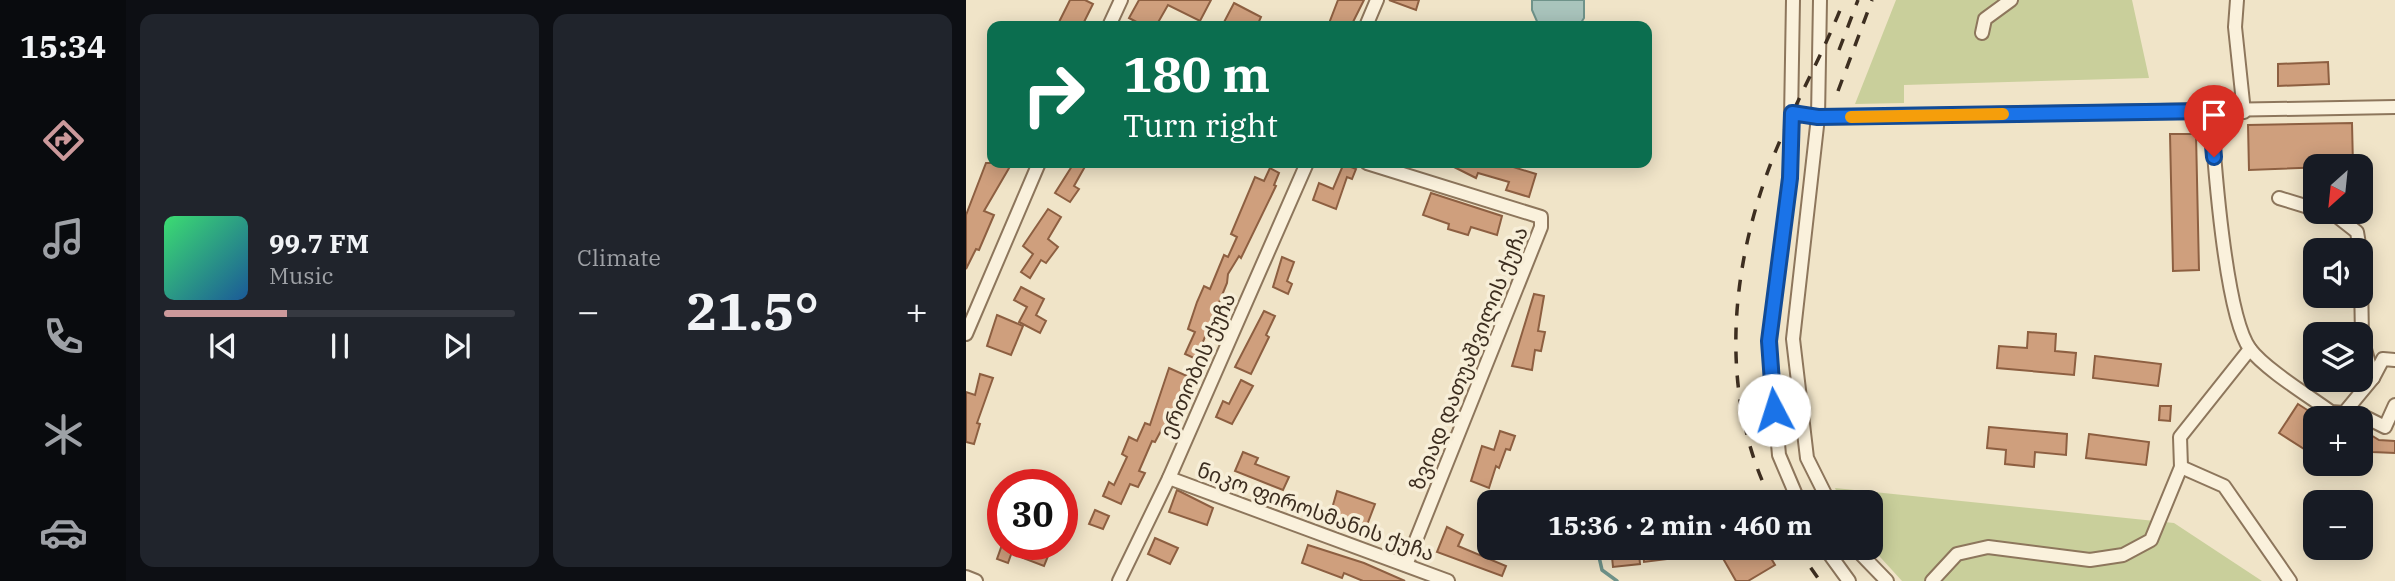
<!DOCTYPE html>
<meta charset="utf-8">
<style>
:root{--surface:#171b24;--page:#20242c;--text:#f1f3f6;--muted:#9ea1a6;--line:#363941;--accent:#cc999b}
body{margin:0;font-family:"IBM Plex Serif","Noto Sans Georgian",serif;background:var(--page);color:var(--text);height:100vh;display:flex;flex-direction:column;font-size:26px;white-space:nowrap}
*{box-sizing:border-box;margin:0}
p{font-size:23px;color:var(--muted)}
.icon{flex:none;width:38px;height:38px;fill:none;stroke:currentColor;stroke-width:2;stroke-linecap:round;stroke-linejoin:round}
.map{position:relative;flex:1;overflow:hidden}
.details{display:flex;flex-direction:column;gap:14px;padding:14px;background:#0d0f14;width:840px}
.details>*{flex:none}
.top-card{position:absolute;left:21px;top:21px;width:665px;height:147px;border-radius:14px;box-shadow:0 4px 18px #0003;background:#0b6e4f;color:#fff;overflow:hidden}
.needle{width:46px;rotate:207deg}
.buttons{position:absolute;left:1337px;top:154px;display:grid;gap:14px}
.buttons a{display:grid;place-items:center;width:70px;height:70px;border-radius:14px;background:var(--surface);box-shadow:0 4px 18px #0003;font-size:35px}
.speed{position:absolute;left:21px;top:469px;display:flex;gap:14px;font-size:35px;font-weight:700;text-align:center}
.speed>*{display:grid;place-content:center;width:91px;height:91px;border-radius:50%;background:var(--surface);box-shadow:0 4px 18px #0003;line-height:1}
.speed .limit{border:10px solid #d22;background:#fff;color:#111}
.pin{position:absolute;display:grid;place-items:center;width:60px;height:60px;color:#fff;margin:-72px -30px;border-radius:50% 50% 50% 0;rotate:-45deg;box-shadow:0 0 7px #0007}
.pin .icon{rotate:45deg}
.me{position:absolute;width:77px;margin:-38px;rotate:355deg;stroke-linejoin:round;filter:drop-shadow(0 0 5px #0008)}
.turn{display:flex;align-items:center;gap:24px;height:147px;padding:0 21px;font-size:32px}
.turn .icon{width:91px;height:91px;stroke-width:2.5}
.turn b{display:block;font-size:49px;line-height:60px}
.big{font-size:52px;font-weight:700;line-height:1.1}
.details .widget{flex:1;display:flex;flex-direction:column;justify-content:center;gap:10px;min-width:0;padding:0 24px;border-radius:14px;background:var(--page)}
.song{display:flex;align-items:center;gap:21px}
.cover{width:84px;height:84px;border-radius:10px;background:linear-gradient(135deg,hsl(140 70% 55%),hsl(210 70% 35%))}
.played{height:7px;border-radius:4px;background:linear-gradient(90deg,var(--accent) 35%,var(--line) 35%)}
.keys{display:flex;justify-content:space-around;direction:ltr}
.heat{display:flex;justify-content:space-between;align-items:center;font-size:38px;direction:ltr}
.details .tiles{flex:1;display:grid;gap:14px;grid-template-columns:repeat(2,1fr)}
.trip{position:absolute;left:511px;top:490px;width:406px;height:70px;border-radius:14px;background:var(--surface);box-shadow:0 4px 18px #0003;font-weight:700;line-height:70px;text-align:center}
main{display:flex;flex:1;min-height:0}
.menu{display:flex;flex-direction:column;width:126px;justify-content:space-around;align-items:center;background:#090b0e;color:var(--muted)}
.menu .icon{width:49px;height:49px}
.menu .selected{color:var(--accent)}
.menu b{font-size:32px;color:var(--text)}
.map>svg:first-child{display:block}
.green{fill:#c9cf9b}
.water{fill:#a9c4bc;stroke:#6f938a;stroke-width:2}
.lines{fill:none;stroke-linecap:round;stroke-linejoin:round}
.stream{stroke:#6f938a;stroke-width:3.5}
.building{fill:#cf9f7d;stroke:#8d5f41;stroke-width:2}
.minor-casing{stroke:#8d765c;stroke-width:16}
.minor{stroke:#faf1dc;stroke-width:12}
.rail{stroke:#3d2e20;stroke-width:3.5;stroke-dasharray:12 12;stroke-linecap:butt}
.route-casing{stroke:#114b97;stroke-width:18}
.route{stroke:#1a73e8;stroke-width:12}
.slow{stroke:#f59e0b;stroke-width:12}
.labels{text-anchor:middle;dominant-baseline:central;stroke-width:7;stroke-linejoin:round;paint-order:stroke}
.street-label{font-size:21px;fill:#3d2e20;stroke:#f7eed8}
</style>
<main>
<nav class="menu">
<b>15:34</b>
<svg class="icon selected" aria-label="directions" viewBox="0 0 24 24"><path d="M12 3l9 9-9 9-9-9zM9 14v-3h6M13 9l2 2-2 2"/></svg>
<svg class="icon" aria-label="music" viewBox="0 0 24 24"><path d="M9 18V5l10-2v13"/><circle cx="6" cy="18" r="3"/><circle cx="16" cy="16" r="3"/></svg>
<svg class="icon" aria-label="phone" viewBox="0 0 24 24"><path d="M5 4h4l2 5-3 2q2 4 5 5l2-3 5 2v4C11 20 4 13 5 4z"/></svg>
<svg class="icon" aria-label="climate" viewBox="0 0 24 24"><path d="M12 3v18M4 7l16 10M4 17L20 7"/></svg>
<svg class="icon" aria-label="car" viewBox="0 0 24 24"><path d="M5 17H2v-5l4-1 3-4h7l3 4 3 1v5h-3M9 17h6M6 11h13"/><circle cx="7" cy="17" r="2"/><circle cx="17" cy="17" r="2"/></svg>
</nav>
<section class="details">
<div class="tiles">
<div class="widget">
<div class="song"><i class="cover"></i><div><b>99.7 FM</b><p>Music</p></div></div>
<div class="played"></div>
<div class="keys"><svg class="icon" aria-label="previous" viewBox="0 0 24 24"><path d="M18 5L8 12l10 7zM5 5v14"/></svg><svg class="icon" aria-label="pause" viewBox="0 0 24 24"><path d="M8 5v14M16 5v14"/></svg><svg class="icon" aria-label="next" viewBox="0 0 24 24"><path d="M6 5l10 7-10 7zM19 5v14"/></svg></div>
</div>
<div class="widget"><p>Climate</p>
<div class="heat"><a>−</a><b class="big">21.5°</b><a>+</a></div>
</div>
</div>
</section>
<div class="map">
<svg width="1429" height="581" viewBox="0 0 1429 581">
<rect width="100%" height="100%" fill="#f0e4c8"/>
<g class="green">
<polygon points="930,0 1166,0 1183,78 938,85 938,103 889,104"/>
<polygon points="869,488 1208,523 1296,581 936,581 905,547 905,502 875,502"/>
</g>
<polygon class="water" points="566,0 618,0 618,18 613,26 573,26 566,10"/>
<g class="lines">
<polyline class="stream" points="631,548 636,570 651,581"/>
</g>
<g class="building">
<polygon points="104,0 119,0 127,4 116,26 91,26"/>
<polygon points="173,0 245,0 234,21 202,5 190,26 178,26 163,18"/>
<polygon points="372,0 398,0 385,26 362,26"/>
<polygon points="423,0 453,0 450,10"/>
<polygon points="268,3 295,17 291,26 256,26"/>
<polygon points="1362,62 1363,84 1312,86 1312,64"/>
<polygon points="1386,123 1387,166 1283,170 1282,125"/>
<polygon points="1204,134 1230,134 1233,270 1207,271"/>
<polygon points="20,163 46,163 18,211 28,215 13,250 10,249 0,269 0,215"/>
<polygon points="108,163 121,163 108,186 113,189 104,202 89,193"/>
<polygon points="387,163 385,167 390,169 386,179 381,177 370,209 347,200 353,183 367,189 378,163"/>
<polygon points="480,163 544,163 544,166 570,174 563,197 540,190 543,182 512,173 510,178"/>
<polygon points="304,168 313,173 308,185 310,186 275,258 273,256 262,274 261,283 230,359 219,354 229,332 222,329 231,302 238,286 244,289 258,255 262,257 271,237 265,234 289,177 298,181"/>
<polygon points="465,193 536,216 531,235 505,227 502,235 482,229 483,224 457,215"/>
<polygon points="82,209 95,217 82,239 92,247 80,263 75,260 64,278 55,272 67,254 57,246"/>
<polygon points="316,257 328,262 321,281 326,284 322,294 307,287"/>
<polygon points="55,287 78,299 70,315 80,321 74,333 53,322 61,307 48,300"/>
<polygon points="568,294 578,296 572,331 579,332 575,351 569,350 566,370 546,366"/>
<polygon points="298,311 309,316 300,335 303,337 285,374 269,367"/>
<polygon points="31,315 57,326 45,355 21,346"/>
<polygon points="1062,332 1090,334 1089,351 1110,353 1108,375 1031,368 1033,346 1061,348"/>
<polygon points="1129,356 1195,364 1192,386 1127,378"/>
<polygon points="203,368 221,376 201,428 197,427 189,442 186,441 173,471 179,473 172,487 164,484 155,504 137,496 143,482 148,485 161,457 156,454 163,437 171,441 179,423 184,425"/>
<polygon points="14,374 27,378 11,423 14,424 8,444 0,442 0,392 9,395"/>
<polygon points="275,380 287,386 266,424 250,417 257,401 263,404"/>
<polygon points="1332,404 1349,415 1349,456 1313,433"/>
<polygon points="1194,406 1205,406 1204,421 1193,420"/>
<polygon points="1023,427 1101,434 1100,455 1069,452 1068,467 1039,464 1040,450 1021,448"/>
<polygon points="1395,429 1413,440 1429,441 1429,453 1406,452 1395,445"/>
<polygon points="534,431 549,436 544,450 540,449 533,468 530,466 523,488 505,481 516,446 528,450"/>
<polygon points="1123,434 1183,442 1180,465 1120,458"/>
<polygon points="277,452 292,458 289,464 323,477 317,490 269,471"/>
<polygon points="211,490 247,508 241,525 203,512"/>
<polygon points="371,491 409,504 401,525 365,512"/>
<polygon points="129,510 143,516 137,529 123,524"/>
<polygon points="481,527 497,535 492,546 540,566 536,576 471,552"/>
<polygon points="189,538 212,548 204,564 182,554"/>
<polygon points="37,542 48,546 42,563 31,559"/>
<polygon points="63,544 87,544 78,566 57,558"/>
<polygon points="342,545 398,563 439,581 397,581 378,573 376,578 336,563"/>
<polygon points="717,548 718,557 678,562 677,551"/>
<polygon points="751,548 783,548 785,551 799,548 809,565 782,581 770,581"/>
<polygon points="673,554 674,564 647,567 646,557"/>
</g>
<g class="lines">
<g class="minor-casing">
<g id="minor">
<polyline points="827,0 824,178 803,341 813,455 833,502"/>
<polyline points="854,0 852,117 827,339 841,458 863,502"/>
<polyline points="1271,0 1269,27 1278,112"/>
<polyline points="143,26 155,0"/>
<polyline points="400,26 411,0"/>
<polyline points="1016,33 1019,19 1045,0"/>
<path d="M1245,111C1248,159 1259,315 1284,349C1299,369 1343,396 1365,412L1378,413L1407,378L1417,359L1429,360"/>
<polyline points="826,113 852,117 1429,107"/>
<polyline points="401,163 575,217 575,227 440,565"/>
<polyline points="1313,198 1349,209"/>
<polyline points="1359,212 1368,214 1391,232 1394,250"/>
<polyline points="1395,279 1396,338 1407,378"/>
<polyline points="0,334 73,163"/>
<polyline points="1397,416 1419,427 1429,405"/>
<polyline points="1215,467 1258,486 1324,581"/>
<polyline points="203,478 482,581"/>
<polyline points="859,548 883,581"/>
<polyline points="889,548 921,581"/>
<polyline points="0,577 10,581"/>
<polyline points="153,581 203,478 341,163"/>
<polyline points="966,581 991,554 1022,547 1124,560 1157,555 1185,540 1215,467 1214,437 1284,349"/>
</g>
</g>
<use href="#minor" class="minor"/>
<g class="rail">
<polyline points="873,50 892,0"/>
<polyline points="872,91 906,0"/>
<path d="M806,502C748,387 766,250 816,136C836,90 860,47 878,0"/>
<polyline points="831,548 854,581"/>
</g>
</g>
<g class="lines">
<g class="route-casing">
<polyline id="route" points="808,410 803,341 824,178 826,113 852,117 1244,111 1248,157"/>
</g>
<use href="#route" class="route"/>
<polyline class="slow" points="885,117 1037,114"/>
</g>
<g class="labels">
<g class="street-label">
<text transform="translate(502 358) rotate(-68)">ზვიად დათუაშვილის ქუჩა</text>
<text transform="translate(231 365) rotate(-66)">ერთობის ქუჩა</text>
<text transform="translate(350 511) rotate(20)">ნიკო ფიროსმანის ქუჩა</text>
</g>
</g>
</svg>
<div class="buttons">
<a><svg class="needle" viewBox="-14 -14 28 28"><path d="M0-13l5 13h-10z" fill="#e53935"/><path d="M0 13l5-13h-10z" fill="#9ea1a6"/></svg></a>
<a><svg class="icon" aria-label="sound" viewBox="0 0 24 24"><path d="M4 9h4l5-4v14l-5-4H4zM17 9q2 3 0 6"/></svg></a>
<a><svg class="icon" aria-label="layers" viewBox="0 0 24 24"><path d="M12 4l9 5-9 5-9-5zM3 14l9 5 9-5"/></svg></a>
<a>+</a>
<a>−</a>
</div>
<div class="speed"><div class="limit">30</div></div>
<div class="pin" style="left:1248px;top:157px;background:#d93025"><svg class="icon" aria-label="arrive" viewBox="0 0 24 24"><path d="M6 21V4h12l-3 4 3 4H6"/></svg></div>
<svg class="me" style="left:808px;top:410px" viewBox="-20 -20 40 40"><circle r="19" fill="#fff"/><path d="M0-13L10 11 0 6-10 11z" fill="#1a73e8"/></svg>
<div class="trip">15:36 · 2 min · 460 m</div>
<div class="top-card">
<div class="turn"><svg class="icon" aria-label="right" viewBox="0 0 24 24"><path d="M7 20v-9h11M14 6l5 5-5 5"/></svg><div><b>180 m</b>Turn right</div></div>
</div>
</div>
</main>
